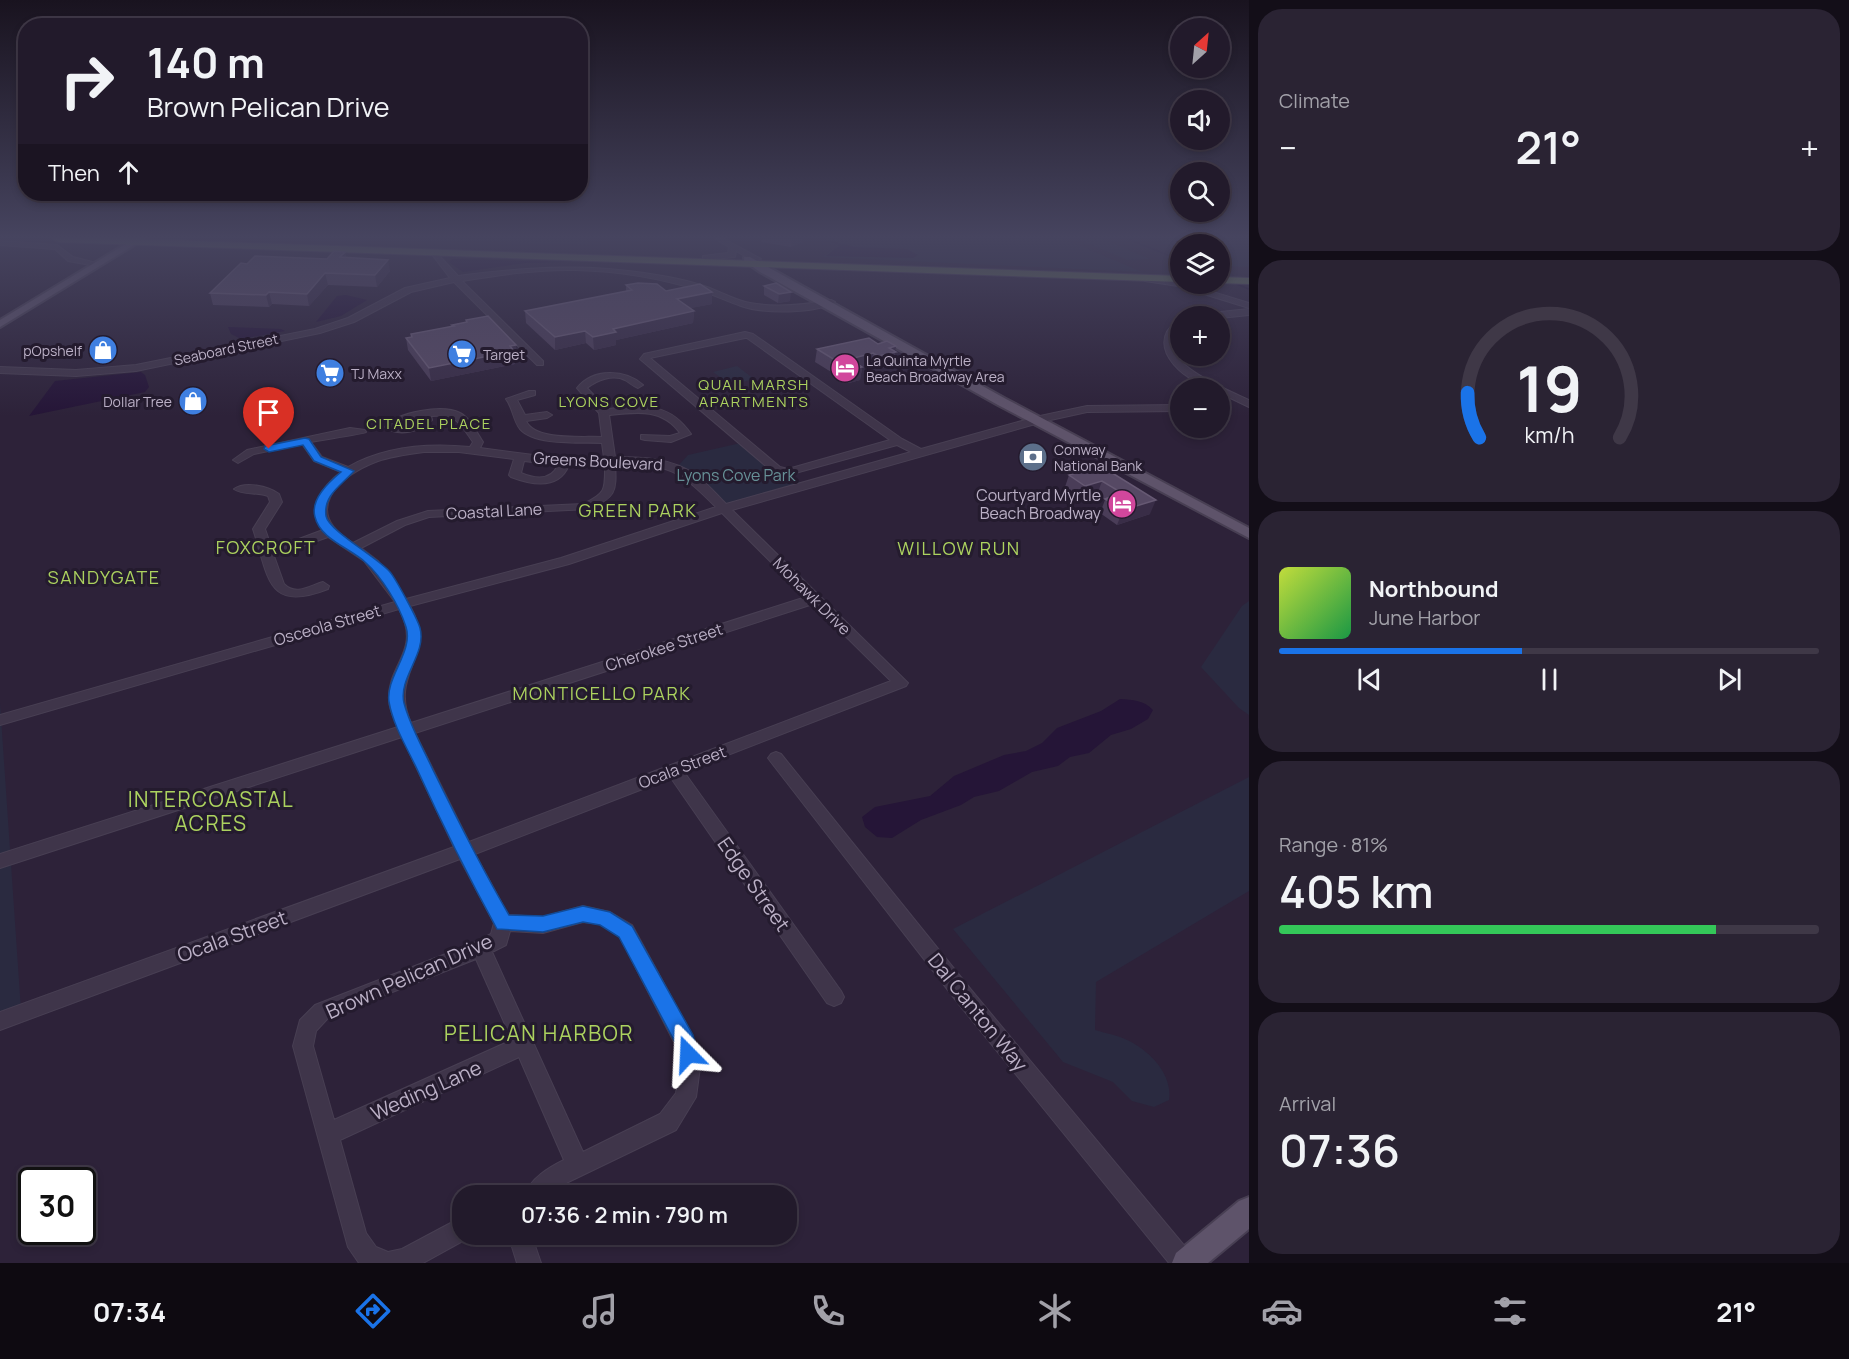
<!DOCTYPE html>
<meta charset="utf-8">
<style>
:root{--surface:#221a2b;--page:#2a2333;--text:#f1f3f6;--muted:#a2a1a9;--line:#3f3847;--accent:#1a73e8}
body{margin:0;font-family:Manrope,sans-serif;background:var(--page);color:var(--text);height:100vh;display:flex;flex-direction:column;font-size:22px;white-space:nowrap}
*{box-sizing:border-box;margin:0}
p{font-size:20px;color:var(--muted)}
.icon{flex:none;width:33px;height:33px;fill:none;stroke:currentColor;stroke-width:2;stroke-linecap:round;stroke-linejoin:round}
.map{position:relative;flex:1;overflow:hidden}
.details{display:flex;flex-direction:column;gap:9px;padding:9px;background:#130e18;width:600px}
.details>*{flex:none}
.guide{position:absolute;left:18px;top:18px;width:570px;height:183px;border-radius:24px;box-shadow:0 3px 9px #0003,0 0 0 2px var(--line);background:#221a2b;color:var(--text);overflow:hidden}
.needle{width:39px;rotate:27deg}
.controls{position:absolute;left:1170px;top:18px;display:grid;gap:12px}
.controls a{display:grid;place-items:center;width:60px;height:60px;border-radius:50%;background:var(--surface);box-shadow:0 3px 9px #0003,0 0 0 2px var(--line);font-size:30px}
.speed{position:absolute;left:18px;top:1167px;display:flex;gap:12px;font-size:30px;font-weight:700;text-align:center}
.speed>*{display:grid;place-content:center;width:78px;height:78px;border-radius:50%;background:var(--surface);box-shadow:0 3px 9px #0003,0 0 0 2px var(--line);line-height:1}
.speed .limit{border:3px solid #111;border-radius:9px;background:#fff;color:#111}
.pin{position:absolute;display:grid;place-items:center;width:51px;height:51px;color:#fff;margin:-62px -26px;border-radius:50% 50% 50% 0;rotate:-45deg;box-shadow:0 0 6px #0007}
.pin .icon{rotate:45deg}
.me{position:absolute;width:66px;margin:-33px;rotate:339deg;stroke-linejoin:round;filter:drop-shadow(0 0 4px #0008)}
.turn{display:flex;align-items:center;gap:21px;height:126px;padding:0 30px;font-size:27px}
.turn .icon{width:78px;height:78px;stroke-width:2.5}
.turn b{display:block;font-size:42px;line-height:51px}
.then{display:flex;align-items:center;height:57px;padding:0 30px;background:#0003;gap:12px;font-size:22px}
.big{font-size:45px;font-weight:600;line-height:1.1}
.details .card{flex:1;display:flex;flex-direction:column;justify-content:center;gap:9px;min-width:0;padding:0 21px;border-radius:24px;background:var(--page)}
.details .dial{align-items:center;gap:0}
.dial svg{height:156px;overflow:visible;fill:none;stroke:var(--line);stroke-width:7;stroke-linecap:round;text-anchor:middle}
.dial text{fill:var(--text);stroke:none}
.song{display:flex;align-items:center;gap:18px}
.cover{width:72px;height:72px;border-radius:9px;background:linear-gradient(135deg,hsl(70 70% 55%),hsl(140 70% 35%))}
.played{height:6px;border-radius:3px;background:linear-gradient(90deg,var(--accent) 45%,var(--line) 45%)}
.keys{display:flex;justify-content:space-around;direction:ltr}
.heat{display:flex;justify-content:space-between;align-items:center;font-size:33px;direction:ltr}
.charge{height:9px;border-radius:4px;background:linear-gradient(90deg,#34c759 81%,var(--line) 0)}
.trip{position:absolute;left:452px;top:1185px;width:345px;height:60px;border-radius:24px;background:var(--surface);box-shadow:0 3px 9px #0003,0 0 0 2px var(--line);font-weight:600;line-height:60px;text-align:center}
.menu{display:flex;height:96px;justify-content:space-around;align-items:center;background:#0e0a11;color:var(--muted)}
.menu .icon{width:42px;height:42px}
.menu .selected{color:var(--accent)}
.menu b{font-size:27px;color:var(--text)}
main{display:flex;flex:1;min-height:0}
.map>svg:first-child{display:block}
.green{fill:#2a2a40}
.water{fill:#251537}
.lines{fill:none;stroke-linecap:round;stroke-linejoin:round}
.stream{stroke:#251537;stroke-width:1.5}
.minor-casing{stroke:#483f53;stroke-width:2}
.major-casing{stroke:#483f53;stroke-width:4}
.highway-casing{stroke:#473d51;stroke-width:2}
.minor{fill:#3f354a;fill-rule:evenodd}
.major{fill:#5e536a;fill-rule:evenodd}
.highway{fill:#617052;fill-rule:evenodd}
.wall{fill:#4a3d58}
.shaded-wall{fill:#392d47}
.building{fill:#564964;stroke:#665973;stroke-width:1.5}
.route{fill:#1a73e8;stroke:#114b97;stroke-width:1.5}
.labels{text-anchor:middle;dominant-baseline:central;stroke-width:6;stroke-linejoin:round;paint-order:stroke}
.far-street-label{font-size:14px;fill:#bbb0c6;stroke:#241b2e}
.far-poi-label{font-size:14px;fill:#bbb0c6;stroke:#241b2e;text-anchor:start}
.far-neighbourhood-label{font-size:15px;letter-spacing:1.5px;fill:#acd25f;stroke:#241b2e}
.street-label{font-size:16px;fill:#bbb0c6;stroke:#241b2e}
.park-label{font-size:16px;fill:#679197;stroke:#241b2e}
.poi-label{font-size:16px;fill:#bbb0c6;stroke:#241b2e;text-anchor:end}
.neighbourhood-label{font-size:18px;letter-spacing:1.5px;fill:#acd25f;stroke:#241b2e}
.near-street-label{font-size:20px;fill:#bbb0c6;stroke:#241b2e}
.near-neighbourhood-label{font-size:21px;letter-spacing:1.5px;fill:#acd25f;stroke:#241b2e}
</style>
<main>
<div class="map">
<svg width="1249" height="1263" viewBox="0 0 1249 1263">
<rect width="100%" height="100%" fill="#2d2239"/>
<g class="green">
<polygon points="417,239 588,239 588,245"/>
<polygon points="824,239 1064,239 1142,272 822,257 838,247"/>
<polygon points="1078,239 1102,239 1150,259 1127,260"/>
<polygon points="1153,239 1249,239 1249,267 1220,266 1220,244 1180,244 1180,250"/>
<polygon points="737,366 754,379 731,385 713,372"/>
<polygon points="745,442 777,470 788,472 804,486 723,509 677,467 688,455"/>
<polygon points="1249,601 1249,715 1239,708 1201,667 1242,606"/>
<polygon points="0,703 21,1010 0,1018"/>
<path d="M1249,777V891L1096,982L1095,1030C1105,1033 1117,1035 1127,1040C1149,1050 1173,1074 1169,1100L1154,1107L1132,1101L1113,1082L1063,1062L953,929Z"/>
</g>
<g class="water">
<polygon points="824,239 855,247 907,249 918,255 913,258 826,256 839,246"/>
<polygon points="457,259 564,262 565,262 525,263 463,272 449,262 452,259"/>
<polygon points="346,295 367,300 341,316 316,322 337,296"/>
<polygon points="228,327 281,329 285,331 241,339 231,334"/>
<polygon points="141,372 145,375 149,387 145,392 29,416 55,381"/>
<path d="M1120,699C1133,700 1144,700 1153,710L1148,719L1131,729L1111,735L1089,753L1070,757L1058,766L1032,772L999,791L974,797L961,805L921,820L892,838L877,837L865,827L862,817L875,807L930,796L954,776L1004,755L1026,751L1042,743L1057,728L1101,711Z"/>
</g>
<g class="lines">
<g class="stream">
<polyline points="1128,239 1180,260"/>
<polyline points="1234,283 1249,289"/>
</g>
<g class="minor-casing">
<g id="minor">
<polygon points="715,239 724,239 761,259 754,261 736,251 735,257 703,260 703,256 728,253 729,247"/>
<polygon points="0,241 57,245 73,257 100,264 96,266 68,261 55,249 0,245"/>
<path d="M435,251L458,276C520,268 581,263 644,273C665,276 687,280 707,287C721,292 735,300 750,303C777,308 804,305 831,300L835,302C816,314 763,314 741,306C726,301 713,294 698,290C660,278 616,271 576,270C538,269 500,275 462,281L543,361V365H537L454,282L411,292L354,322L320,333L136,371L76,376L0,373V367L76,370L136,365L315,329L348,318L405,288L450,278L431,253Z"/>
<polygon points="1148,277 1180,282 1249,303 1249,308 1178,286 1145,281 1144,279"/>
<polygon points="1249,309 1249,315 1220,318 1207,316 1211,313"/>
<path d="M1177,321H1180C1180,329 1173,334 1172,342C1169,367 1230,391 1249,400V407L1220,393V388C1190,388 1141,347 1177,321Z"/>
<path d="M745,332L753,334L902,439L921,449L1040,416L1087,406L1180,405V411L1087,412L1046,421L732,510L908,683L906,686L684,772L841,991L844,997L841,1003L834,1006L827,1003L671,778L475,854L508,915L543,917L583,906L610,912L632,925L692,1035L700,1067L696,1097L676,1130L562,1185L551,1196H524C531,1178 548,1168 564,1160L519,1057L340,1140L366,1233L376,1247L388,1252L402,1249L462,1217V1234H471L470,1237L423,1263H359L348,1247L293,1046L300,1020L315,1005L474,943L491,934L494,923L460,859L0,1030V1012L454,847L402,737L0,868V854L398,727C394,719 389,709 389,700C387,664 422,651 399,609L0,725V715L395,602L364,561L328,537L274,556L284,584C296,596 309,586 323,582L329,586L328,589C266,613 269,577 253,529L270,502L268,496C258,492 242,495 234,489C245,481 268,486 279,494L282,502L265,529L272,549L323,530C307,509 322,486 341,472L314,461L302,444L254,454L238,463L233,460L247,450L350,428L365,430L366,432C363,434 320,440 311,442L322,457L348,467C385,446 429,443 470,447L473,442C459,422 457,414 431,416L432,420C421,432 398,437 385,427C397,412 443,404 460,413C470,418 477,433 483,442L480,448L557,458H604L602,443C581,442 535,446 520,429C513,420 513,408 506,399L529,391H535V395L517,400L525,415L547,412L552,415L547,418L526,421C535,441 582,436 602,437L599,413L577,388C593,368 625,369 643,385L638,388C633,386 630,383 625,380C613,374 597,380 587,388L607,409C643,406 668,401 691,434L671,442L645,440L641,439V435L670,436L680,433C662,408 636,412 609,415L615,457C643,457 672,458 696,475C707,483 717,495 726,504L911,452L897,445L788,475L773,472L640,359L644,354ZM745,338H747L890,440L788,469L780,467L650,358ZM421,417L420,421L409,426H397ZM424,452H459L514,459L509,475L511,477C532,485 559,490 569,465L605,464C605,489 607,493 583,504L428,511L397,521L353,543C301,512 337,476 378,461C393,456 409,454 424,452ZM524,461L558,465C551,481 535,479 521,473ZM615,464C669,463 680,471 716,507L561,558L406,599L378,561L361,548L405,525L429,517L589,509C615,498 617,492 615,464ZM722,513L806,597L411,723C388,671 439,657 410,606L569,564ZM813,604L891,681L469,842L415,733ZM583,922L600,924L620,937L675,1044L680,1067L676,1093L660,1114L583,1152L492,952L506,945L510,931L543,933ZM476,959L512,1040L334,1120L313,1046L316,1031L329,1017Z"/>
<polygon points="776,752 781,754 972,991 1192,1255 1196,1263 1169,1263 958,1003 771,762 768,758 771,754"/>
<polygon points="508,1234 531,1234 541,1263 517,1263"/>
</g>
</g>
<g class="major-casing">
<g id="major">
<polygon points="134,239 144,239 0,327 0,320"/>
<polygon points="744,257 750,257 1006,399 1249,528 1249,538 998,405 760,272 744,261"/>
<polygon points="1249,1197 1249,1229 1208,1263 1172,1263 1176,1253 1239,1201"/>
</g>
</g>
<g class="highway-casing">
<g id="highway">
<polygon points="53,239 138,239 1180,276 1180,282 58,242"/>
<polygon points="1220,277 1249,278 1249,284 1220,283"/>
</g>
</g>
<use href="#minor" class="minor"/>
<use href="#major" class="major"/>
<use href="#highway" class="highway"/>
</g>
<g class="wall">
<polygon points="762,239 803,239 803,242 791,247 761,242"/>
<polygon points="345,252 346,258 390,271 377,287 328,285 309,306 272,304 269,307 213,305 210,293 327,259"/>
<polygon points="626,285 666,291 712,292 712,304 690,308 694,311 693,323 616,340 616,345 594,350 586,343 555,350 526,323 525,311 626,291"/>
<polygon points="764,286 790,301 778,303 764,295"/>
<polygon points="466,320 517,358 514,359 515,364 431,381 408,350 406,338 411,337 411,334 452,326 452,325 466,322"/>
<polygon points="817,349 895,352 893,365 876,369 871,366 862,368 860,380 849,383 815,362"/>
<polygon points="1101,466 1150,514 1117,525 1100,513 1105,500 1097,495 1080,500 1064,490 1069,475"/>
</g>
<g class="shaded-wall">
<polygon points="792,239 803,239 803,242 791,247"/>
<polygon points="345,252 347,263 340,257"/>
<polygon points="388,260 390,271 377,287 375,275"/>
<polygon points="325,273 328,285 309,306 307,294"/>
<polygon points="269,292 272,304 269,307 266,295"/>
<polygon points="712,292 712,304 676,311 677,299"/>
<polygon points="791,292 790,301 778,303 779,294"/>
<polygon points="694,311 693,323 616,340 616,345 594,350 593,337 613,329"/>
<polygon points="585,331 586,343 555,350 555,337"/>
<polygon points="516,345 517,358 514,359 515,364 431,381 429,368"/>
<polygon points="896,346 893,365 876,369 878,356 889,348"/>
<polygon points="873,353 871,366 862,368 860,380 849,383 851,370 850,359"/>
<polygon points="1102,481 1097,495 1080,500 1085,486"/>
<polygon points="1156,500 1150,514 1117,525 1123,510"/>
</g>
<g class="building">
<polygon points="334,251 345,252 340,257 388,260 375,275 325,273 307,294 269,292 266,295 210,293 241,263 247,264 255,256 327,259"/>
<polygon points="638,283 657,284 666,291 700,284 712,292 677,299 694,311 613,329 616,332 593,337 585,331 555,337 525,311 632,290 626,285"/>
<polygon points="776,283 791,292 779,294 764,286"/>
<polygon points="488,316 516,345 510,346 514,351 429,368 406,338 412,337 411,334 454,326 452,325 467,322 466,320"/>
<polygon points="869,338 878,344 887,341 896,346 889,348 896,352 878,356 873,353 850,359 862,367 851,370 817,349"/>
<polygon points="1101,466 1156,500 1123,510 1105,499 1122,493 1102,481 1085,486 1069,475"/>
</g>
<linearGradient id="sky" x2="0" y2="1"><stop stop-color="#19131f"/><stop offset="0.57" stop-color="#46445f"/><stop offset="1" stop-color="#46445f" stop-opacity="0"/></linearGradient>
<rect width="1249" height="416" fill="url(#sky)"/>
<path class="route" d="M305,438L309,439L321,457L354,471C342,485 323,495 326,516C329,531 377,557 390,572C396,579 418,620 420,628C427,654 398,678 404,703C410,726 423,748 433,770C457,819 481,867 509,915L543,916L583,906L610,912L632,926L693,1035L698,1054L695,1061L688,1064L680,1061L676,1044L619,937L600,925L583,922L543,932L497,929C468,876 442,824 417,769C407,748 393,725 389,702C385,678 414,651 406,627C399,605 382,577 365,562C350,548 320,539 315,517C310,499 329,482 341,472L314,461L303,445L269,452L264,449L265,446Z"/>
<defs>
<g id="shop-disc" transform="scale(1.5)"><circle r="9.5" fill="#3f7fe0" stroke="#241b2e"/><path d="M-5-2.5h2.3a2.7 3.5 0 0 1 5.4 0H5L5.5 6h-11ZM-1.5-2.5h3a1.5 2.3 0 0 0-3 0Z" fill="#fff"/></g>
<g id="supermarket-disc" transform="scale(1.5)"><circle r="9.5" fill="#3f7fe0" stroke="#241b2e"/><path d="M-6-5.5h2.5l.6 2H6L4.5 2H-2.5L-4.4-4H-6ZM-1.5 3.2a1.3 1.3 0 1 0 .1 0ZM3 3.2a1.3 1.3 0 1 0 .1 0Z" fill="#fff"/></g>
<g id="hotel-disc" transform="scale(1.5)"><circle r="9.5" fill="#d1479c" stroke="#241b2e"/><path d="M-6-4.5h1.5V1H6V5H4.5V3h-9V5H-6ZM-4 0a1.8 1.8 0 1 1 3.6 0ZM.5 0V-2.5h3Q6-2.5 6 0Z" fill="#fff"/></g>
<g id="bank-disc" transform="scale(1.5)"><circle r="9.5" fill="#5c6f8a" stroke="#241b2e"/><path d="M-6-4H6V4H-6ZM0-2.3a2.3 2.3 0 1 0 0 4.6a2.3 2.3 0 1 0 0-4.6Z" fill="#fff"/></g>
</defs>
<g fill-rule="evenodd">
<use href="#shop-disc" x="103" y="350"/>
<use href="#supermarket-disc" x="462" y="354"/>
<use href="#hotel-disc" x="845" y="368"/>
<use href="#supermarket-disc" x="330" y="373"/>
<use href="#shop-disc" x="193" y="401"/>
<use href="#bank-disc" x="1033" y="457"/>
<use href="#hotel-disc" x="1122" y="504"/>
</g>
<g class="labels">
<g class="far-street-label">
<text transform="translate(226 349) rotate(-12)">Seaboard Street</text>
</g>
<g class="far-poi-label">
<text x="82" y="350" text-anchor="end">pOpshelf</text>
<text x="483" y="354">Target</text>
<text x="866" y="360">La Quinta Myrtle<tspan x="866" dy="16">Beach Broadway Area</tspan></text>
<text x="351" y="373">TJ Maxx</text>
<text x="172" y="401" text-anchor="end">Dollar Tree</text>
<text x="1054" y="449">Conway<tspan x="1054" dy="16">National Bank</tspan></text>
</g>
<g class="far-neighbourhood-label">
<text x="754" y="384">QUAIL MARSH<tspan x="754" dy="17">APARTMENTS</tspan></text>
<text x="609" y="401">LYONS COVE</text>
<text x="429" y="423">CITADEL PLACE</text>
</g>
<g class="street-label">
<text transform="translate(598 461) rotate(3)">Greens Boulevard</text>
<text transform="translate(494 511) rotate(-3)">Coastal Lane</text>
<text transform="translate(812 596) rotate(45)">Mohawk Drive</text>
<text transform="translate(327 625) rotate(-16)">Osceola Street</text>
<text transform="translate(664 647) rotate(-18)">Cherokee Street</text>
<text transform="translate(682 767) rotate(-21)">Ocala Street</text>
</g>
<g class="park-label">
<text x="736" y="475">Lyons Cove Park</text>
</g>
<g class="poi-label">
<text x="1101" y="495">Courtyard Myrtle<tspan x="1101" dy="18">Beach Broadway</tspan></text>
</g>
<g class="neighbourhood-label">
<text x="638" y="510">GREEN PARK</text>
<text x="266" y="547">FOXCROFT</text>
<text x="959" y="548">WILLOW RUN</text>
<text x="104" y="577">SANDYGATE</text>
<text x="602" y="693">MONTICELLO PARK</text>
</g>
<g class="near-street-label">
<text transform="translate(754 884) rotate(55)">Edge Street</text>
<text transform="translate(232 936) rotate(-20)">Ocala Street</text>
<text transform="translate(409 976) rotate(-24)">Brown Pelican Drive</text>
<text transform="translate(978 1012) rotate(51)">Dal Canton Way</text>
<text transform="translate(426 1090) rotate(-24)">Weding Lane</text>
</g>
<g class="near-neighbourhood-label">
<text x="211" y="799">INTERCOASTAL<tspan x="211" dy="24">ACRES</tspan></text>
<text x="539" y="1033">PELICAN HARBOR</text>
</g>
</g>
</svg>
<div class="controls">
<a><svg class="needle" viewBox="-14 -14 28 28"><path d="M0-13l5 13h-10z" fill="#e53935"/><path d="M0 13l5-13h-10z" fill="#a2a1a9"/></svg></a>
<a><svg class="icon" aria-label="sound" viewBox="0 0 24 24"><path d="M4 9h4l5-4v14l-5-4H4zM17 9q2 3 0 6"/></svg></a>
<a><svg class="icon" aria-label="search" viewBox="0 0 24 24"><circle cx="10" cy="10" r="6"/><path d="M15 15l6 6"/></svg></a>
<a><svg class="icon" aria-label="layers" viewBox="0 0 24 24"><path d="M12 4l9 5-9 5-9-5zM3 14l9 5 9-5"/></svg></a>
<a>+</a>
<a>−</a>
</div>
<div class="speed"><div class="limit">30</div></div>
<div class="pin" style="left:269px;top:449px;background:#d93025"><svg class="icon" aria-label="arrive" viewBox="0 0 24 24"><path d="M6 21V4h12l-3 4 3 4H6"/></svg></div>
<svg class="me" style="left:688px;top:1054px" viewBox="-20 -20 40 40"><path d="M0-17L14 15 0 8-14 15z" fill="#1a73e8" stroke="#fff" stroke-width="4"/></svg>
<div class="trip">07:36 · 2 min · 790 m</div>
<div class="guide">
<div class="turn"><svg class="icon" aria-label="right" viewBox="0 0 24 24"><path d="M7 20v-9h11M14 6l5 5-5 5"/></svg><div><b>140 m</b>Brown Pelican Drive</div></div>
<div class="then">Then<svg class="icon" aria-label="ahead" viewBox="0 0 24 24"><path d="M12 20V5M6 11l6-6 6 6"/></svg></div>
</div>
</div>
<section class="details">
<div class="card"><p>Climate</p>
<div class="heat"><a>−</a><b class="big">21°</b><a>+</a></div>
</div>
<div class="card dial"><svg viewBox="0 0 100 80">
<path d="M14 69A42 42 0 1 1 86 69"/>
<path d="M14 69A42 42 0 0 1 8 46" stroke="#1a73e8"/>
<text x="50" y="56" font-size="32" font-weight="700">19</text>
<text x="50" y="72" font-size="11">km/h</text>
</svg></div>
<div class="card">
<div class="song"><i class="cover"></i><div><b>Northbound</b><p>June Harbor</p></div></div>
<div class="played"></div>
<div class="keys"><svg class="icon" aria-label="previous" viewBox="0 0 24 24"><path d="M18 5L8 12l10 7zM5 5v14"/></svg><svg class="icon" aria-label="pause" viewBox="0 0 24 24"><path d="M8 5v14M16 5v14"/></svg><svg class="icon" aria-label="next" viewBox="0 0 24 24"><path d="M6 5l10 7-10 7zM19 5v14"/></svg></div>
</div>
<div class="card"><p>Range · 81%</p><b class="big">405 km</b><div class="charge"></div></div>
<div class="card"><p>Arrival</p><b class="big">07:36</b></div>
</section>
</main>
<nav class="menu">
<b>07:34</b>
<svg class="icon selected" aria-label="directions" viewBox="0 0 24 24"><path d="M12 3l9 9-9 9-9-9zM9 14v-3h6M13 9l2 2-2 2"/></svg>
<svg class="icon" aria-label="music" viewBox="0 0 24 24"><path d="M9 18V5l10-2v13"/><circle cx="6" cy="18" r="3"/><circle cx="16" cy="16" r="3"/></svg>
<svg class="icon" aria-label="phone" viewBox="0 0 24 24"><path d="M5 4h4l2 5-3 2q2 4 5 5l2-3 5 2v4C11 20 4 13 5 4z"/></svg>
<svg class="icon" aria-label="climate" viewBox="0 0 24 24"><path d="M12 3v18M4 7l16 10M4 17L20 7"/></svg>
<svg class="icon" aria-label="car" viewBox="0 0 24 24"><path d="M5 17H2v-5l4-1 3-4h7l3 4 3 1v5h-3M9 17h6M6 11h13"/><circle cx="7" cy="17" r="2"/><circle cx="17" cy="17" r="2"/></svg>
<svg class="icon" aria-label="filters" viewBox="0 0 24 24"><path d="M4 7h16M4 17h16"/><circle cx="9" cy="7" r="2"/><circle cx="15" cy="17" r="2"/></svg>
<b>21°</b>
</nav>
